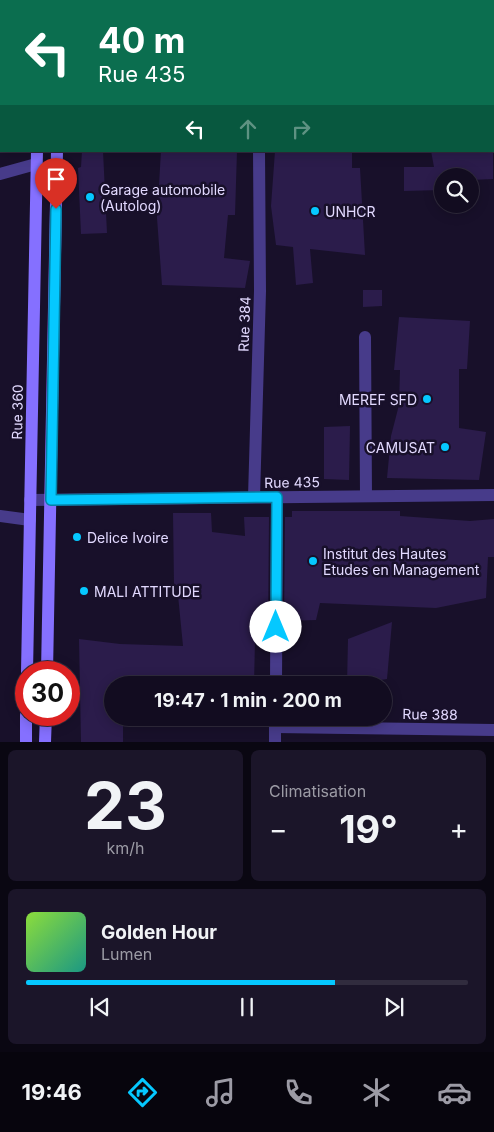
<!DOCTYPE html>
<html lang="fr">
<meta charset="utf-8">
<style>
:root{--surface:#120c20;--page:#1b1529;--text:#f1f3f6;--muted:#9c9ba5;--line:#312c3e;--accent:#05c8ff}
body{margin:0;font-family:Inter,sans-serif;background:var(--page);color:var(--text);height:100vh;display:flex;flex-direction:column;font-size:19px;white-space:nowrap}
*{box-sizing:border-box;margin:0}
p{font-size:16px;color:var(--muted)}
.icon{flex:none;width:28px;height:28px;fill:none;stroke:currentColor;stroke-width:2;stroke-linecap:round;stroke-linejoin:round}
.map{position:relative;height:742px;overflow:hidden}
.drawer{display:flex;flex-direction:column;gap:8px;padding:8px;background:#0a0712;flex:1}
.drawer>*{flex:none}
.banner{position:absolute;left:0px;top:0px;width:495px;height:152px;box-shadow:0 2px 12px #0003,0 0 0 1px var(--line);background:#0b6e4f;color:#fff;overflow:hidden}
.controls{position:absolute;left:434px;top:168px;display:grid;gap:10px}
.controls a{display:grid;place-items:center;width:45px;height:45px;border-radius:50%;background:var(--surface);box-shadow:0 2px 12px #0003,0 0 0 1px var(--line);font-size:25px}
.speed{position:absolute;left:15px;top:661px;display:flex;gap:10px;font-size:25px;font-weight:700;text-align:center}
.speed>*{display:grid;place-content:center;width:65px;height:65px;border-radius:50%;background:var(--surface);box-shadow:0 2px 12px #0003,0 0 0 1px var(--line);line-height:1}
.speed .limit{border:8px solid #d22;background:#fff;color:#111}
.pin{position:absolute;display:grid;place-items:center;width:42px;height:42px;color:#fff;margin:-51px -21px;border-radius:50% 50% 50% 0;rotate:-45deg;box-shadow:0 0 5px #0007}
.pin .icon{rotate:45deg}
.me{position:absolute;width:55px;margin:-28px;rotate:0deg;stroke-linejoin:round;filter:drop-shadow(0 0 4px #0008)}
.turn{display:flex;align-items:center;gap:18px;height:105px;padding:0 15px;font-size:22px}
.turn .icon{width:65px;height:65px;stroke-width:2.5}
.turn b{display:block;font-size:35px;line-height:42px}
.lanes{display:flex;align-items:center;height:48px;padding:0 15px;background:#0003;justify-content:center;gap:25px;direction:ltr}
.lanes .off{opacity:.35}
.big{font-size:38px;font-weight:700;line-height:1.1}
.drawer .widget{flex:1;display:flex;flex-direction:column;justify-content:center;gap:8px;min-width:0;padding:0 18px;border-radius:8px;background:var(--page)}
.drawer .dial{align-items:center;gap:0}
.dial b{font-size:65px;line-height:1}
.song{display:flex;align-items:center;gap:15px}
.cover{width:60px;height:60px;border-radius:8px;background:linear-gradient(135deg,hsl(90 70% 55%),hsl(170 70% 35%))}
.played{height:5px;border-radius:2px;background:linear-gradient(90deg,var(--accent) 70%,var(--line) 70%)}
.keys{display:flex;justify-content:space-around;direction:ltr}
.heat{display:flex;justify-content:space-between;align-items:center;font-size:28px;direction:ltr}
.drawer .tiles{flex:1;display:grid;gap:8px;grid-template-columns:1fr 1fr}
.widget:last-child{grid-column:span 2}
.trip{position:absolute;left:104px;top:676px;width:288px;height:50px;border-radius:25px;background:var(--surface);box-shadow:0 2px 12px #0003,0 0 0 1px var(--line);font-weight:700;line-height:50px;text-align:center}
.dock{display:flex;height:80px;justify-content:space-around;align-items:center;background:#07050d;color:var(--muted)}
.dock .icon{width:35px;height:35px}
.dock .current{color:var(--accent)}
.dock b{font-size:22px;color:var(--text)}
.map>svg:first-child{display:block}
.building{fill:#2b1c4b}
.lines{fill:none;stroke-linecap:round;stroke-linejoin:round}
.service{stroke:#473b8a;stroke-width:12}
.minor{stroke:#473b8a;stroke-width:12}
.secondary{stroke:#8570ff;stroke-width:12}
.route-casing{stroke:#0382a6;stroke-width:12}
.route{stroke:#05c8ff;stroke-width:9}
.poi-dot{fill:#05c8ff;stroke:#18102a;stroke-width:2}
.labels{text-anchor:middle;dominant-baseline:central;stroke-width:5;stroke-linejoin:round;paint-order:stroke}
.poi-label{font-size:14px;fill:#e2d9ff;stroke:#18102a;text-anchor:start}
.street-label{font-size:14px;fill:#e2d9ff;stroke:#18102a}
</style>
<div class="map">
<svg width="494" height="742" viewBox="0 0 494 742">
<rect width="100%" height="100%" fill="#18102a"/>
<g class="building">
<polygon points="82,151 103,151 107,233 81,234 78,168 81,167"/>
<polygon points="161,151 237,151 235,215 228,215 224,258 250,261 245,288 162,285 157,218"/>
<polygon points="275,151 352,151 352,168 360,168 365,255 310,249 313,283 296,285 293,247 276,245 271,206"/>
<polygon points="431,151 493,151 493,179 471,180 470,190 470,176 442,176 442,190 404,191 404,167 434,167"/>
<polygon points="363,290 382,290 382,306 363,307"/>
<polygon points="399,317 470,321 467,369 459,369 459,428 486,432 479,480 387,478 391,436 399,405 400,370 394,370"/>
<polygon points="350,426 349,480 324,479 324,427"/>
<polygon points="292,511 400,511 400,516 470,521 494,519 494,557 488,557 486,598 436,608 320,603 316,620 284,621 285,517 292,517"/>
<polygon points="173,513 211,513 212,532 245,536 244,517 269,517 268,640 255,640 254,685 112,685 112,718 123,718 123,742 81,742 79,639 120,644 183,646 177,585 174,585"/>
<polygon points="392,622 387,679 347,685 348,639"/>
</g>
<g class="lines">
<g class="service">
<polyline points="0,81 1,81"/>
<polyline points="0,516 30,520"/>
</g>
<g class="minor">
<polyline points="257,0 257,1"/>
<polyline points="0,174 36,164"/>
<polyline points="365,337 366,496"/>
<polyline points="254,497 260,291 259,151"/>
<polyline points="30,500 494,495"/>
<polyline points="276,685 277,497"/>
<polyline points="275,727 494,730"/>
<polyline points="275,742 275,718"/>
</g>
<g class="secondary">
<polyline points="39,1 39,0"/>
<polyline points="60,1 60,0"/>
<polyline points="27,672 37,151"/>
<polyline points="47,672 57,151"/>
<polyline points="26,742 26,715"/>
<polyline points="45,742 46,715"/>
</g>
</g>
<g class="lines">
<g class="route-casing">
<polyline id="route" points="56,209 51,500 277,497 276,627"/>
</g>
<use href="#route" class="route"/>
</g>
<g class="poi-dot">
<circle cx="90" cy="197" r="5"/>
<circle cx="315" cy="211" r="5"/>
<circle cx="427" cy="399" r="5"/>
<circle cx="445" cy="447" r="5"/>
<circle cx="77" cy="537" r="5"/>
<circle cx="313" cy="561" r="5"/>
<circle cx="84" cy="591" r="5"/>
</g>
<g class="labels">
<g class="poi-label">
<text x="100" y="189">Garage automobile<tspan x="100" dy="16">(Autolog)</tspan></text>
<text x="325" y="211">UNHCR</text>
<text x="417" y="399" text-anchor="end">MEREF SFD</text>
<text x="435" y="447" text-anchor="end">CAMUSAT</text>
<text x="87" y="537">Delice Ivoire</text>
<text x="323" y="553">Institut des Hautes<tspan x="323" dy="16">Etudes en Management</tspan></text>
<text x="94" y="591">MALI ATTITUDE</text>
</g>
<g class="street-label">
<text transform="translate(244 324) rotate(-88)">Rue 384</text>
<text transform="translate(17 412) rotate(-89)">Rue 360</text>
<text transform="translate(292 482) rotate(-1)">Rue 435</text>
<text transform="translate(430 714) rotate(1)">Rue 388</text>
</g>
</g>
</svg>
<div class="controls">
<a><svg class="icon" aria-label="search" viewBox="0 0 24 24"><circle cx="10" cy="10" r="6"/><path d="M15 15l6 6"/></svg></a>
</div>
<div class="speed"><div class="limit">30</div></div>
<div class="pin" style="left:56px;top:209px;background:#d93025"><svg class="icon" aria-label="arrive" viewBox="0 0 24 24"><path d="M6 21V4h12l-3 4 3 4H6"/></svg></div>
<svg class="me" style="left:276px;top:627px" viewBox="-20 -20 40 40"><circle r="19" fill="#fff"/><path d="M0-13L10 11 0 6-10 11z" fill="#05c8ff"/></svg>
<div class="trip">19:47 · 1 min · 200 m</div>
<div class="banner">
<div class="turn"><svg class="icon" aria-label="left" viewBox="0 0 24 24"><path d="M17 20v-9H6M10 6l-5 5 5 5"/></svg><div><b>40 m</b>Rue 435</div></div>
<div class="lanes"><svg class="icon" aria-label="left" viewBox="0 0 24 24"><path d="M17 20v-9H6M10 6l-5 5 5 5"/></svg><svg class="icon off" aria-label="ahead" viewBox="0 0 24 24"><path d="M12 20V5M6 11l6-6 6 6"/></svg><svg class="icon off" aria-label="right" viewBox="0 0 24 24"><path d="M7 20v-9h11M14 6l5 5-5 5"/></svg></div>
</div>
</div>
<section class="drawer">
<div class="tiles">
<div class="widget dial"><b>23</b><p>km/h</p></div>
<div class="widget"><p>Climatisation</p>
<div class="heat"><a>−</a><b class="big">19°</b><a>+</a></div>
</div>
<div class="widget">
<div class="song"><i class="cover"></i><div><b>Golden Hour</b><p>Lumen</p></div></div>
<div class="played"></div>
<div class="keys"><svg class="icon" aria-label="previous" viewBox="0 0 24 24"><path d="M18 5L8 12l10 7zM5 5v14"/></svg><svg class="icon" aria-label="pause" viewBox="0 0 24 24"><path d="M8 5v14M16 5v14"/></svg><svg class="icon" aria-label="next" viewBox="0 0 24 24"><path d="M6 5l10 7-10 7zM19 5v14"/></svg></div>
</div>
</div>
</section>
<nav class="dock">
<b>19:46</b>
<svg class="icon current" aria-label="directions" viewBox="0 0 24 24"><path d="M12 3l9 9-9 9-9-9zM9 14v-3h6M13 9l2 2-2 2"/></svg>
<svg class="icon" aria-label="music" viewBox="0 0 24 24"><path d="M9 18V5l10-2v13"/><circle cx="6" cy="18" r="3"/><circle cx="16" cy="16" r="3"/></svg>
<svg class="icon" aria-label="phone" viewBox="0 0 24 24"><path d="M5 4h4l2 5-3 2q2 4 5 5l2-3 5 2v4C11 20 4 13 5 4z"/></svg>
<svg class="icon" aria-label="climate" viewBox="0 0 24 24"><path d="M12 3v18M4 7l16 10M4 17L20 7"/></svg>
<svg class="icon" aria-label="car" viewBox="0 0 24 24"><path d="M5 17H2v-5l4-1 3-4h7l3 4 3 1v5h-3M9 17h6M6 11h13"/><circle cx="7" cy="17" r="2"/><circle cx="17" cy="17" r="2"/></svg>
</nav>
